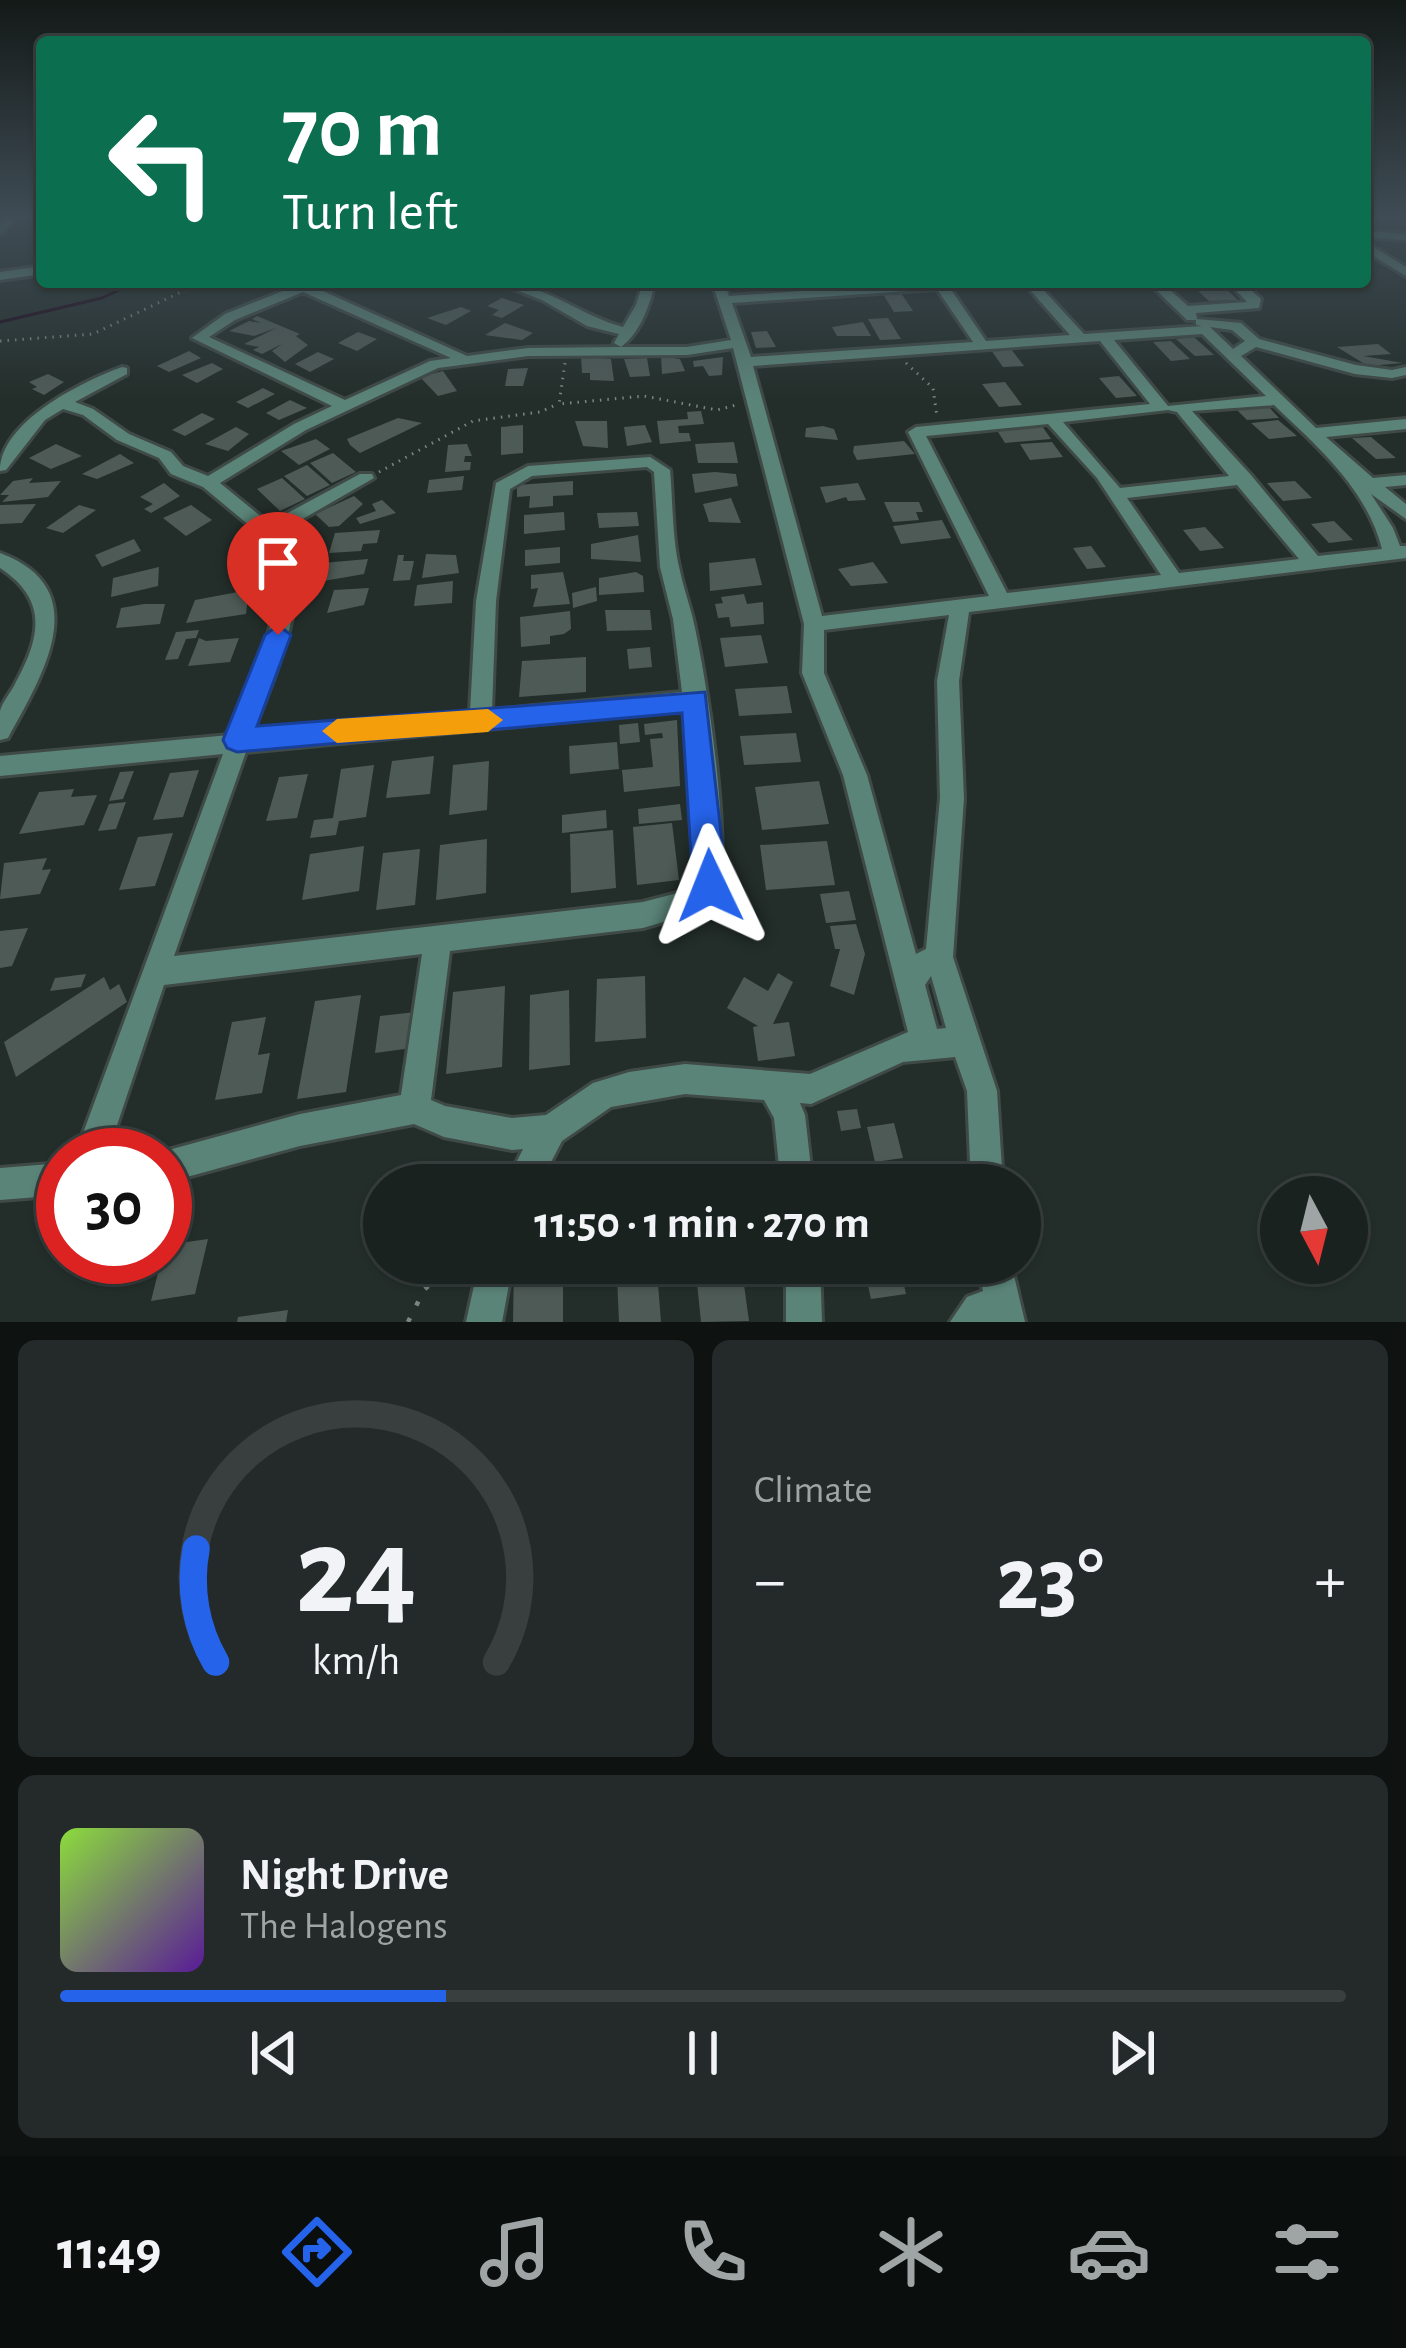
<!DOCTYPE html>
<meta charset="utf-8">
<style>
:root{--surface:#1a2220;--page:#232a29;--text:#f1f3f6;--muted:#9fa4a5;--line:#383f3e;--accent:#2563eb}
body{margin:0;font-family:"Alegreya Sans",sans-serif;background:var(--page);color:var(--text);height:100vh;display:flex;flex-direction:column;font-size:45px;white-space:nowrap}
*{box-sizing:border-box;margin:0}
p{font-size:39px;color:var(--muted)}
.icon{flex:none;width:66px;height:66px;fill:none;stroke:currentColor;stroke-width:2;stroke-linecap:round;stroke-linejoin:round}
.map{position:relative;height:1322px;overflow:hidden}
.panel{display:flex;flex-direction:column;gap:18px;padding:18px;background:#0e1312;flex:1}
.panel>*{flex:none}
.top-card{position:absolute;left:36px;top:36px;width:1335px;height:252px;border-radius:12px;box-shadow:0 3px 9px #0004,0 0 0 3px var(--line);background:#0b6e4f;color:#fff;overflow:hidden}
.needle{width:78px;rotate:173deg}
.tools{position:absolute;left:1260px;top:1176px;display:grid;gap:24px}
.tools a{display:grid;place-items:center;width:108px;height:108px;border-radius:50%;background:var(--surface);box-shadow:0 3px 9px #0004,0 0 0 3px var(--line);font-size:60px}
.speed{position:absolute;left:36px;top:1128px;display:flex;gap:24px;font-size:60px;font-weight:700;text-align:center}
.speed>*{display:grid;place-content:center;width:156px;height:156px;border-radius:50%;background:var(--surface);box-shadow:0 3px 9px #0004,0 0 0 3px var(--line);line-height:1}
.speed .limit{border:18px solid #d22;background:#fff;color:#111}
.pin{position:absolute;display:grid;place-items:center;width:102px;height:102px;color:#fff;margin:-123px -51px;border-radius:50% 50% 50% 0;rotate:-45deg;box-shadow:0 0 12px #0007}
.pin .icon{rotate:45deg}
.me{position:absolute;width:132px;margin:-66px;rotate:358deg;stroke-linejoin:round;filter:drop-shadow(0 0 9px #0008)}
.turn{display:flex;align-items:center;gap:42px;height:252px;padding:0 48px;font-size:54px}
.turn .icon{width:156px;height:156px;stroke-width:2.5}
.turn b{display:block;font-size:84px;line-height:102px}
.big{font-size:90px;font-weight:700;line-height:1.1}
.panel .tile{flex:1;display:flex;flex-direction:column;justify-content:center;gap:18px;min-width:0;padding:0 42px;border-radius:18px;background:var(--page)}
.panel .dial{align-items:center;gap:0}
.dial svg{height:312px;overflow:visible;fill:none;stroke:var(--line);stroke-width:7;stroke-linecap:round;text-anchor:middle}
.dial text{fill:var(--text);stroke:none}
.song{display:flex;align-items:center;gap:36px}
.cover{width:144px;height:144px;border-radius:18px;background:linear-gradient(135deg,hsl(90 70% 55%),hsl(270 70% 35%))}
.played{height:12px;border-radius:6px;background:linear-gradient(90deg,var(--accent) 30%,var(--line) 30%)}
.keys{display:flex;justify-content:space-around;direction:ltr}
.heat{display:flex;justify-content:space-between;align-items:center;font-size:66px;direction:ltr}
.panel .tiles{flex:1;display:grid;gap:18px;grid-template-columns:1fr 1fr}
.tile:last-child{grid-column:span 2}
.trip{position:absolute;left:363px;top:1164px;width:678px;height:120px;border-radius:60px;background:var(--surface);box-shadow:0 3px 9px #0004,0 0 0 3px var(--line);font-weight:700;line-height:120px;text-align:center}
.menu{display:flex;height:192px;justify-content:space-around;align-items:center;background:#0a0e0d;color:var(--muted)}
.menu .icon{width:84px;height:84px}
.menu .current{color:var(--accent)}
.menu b{font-size:54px;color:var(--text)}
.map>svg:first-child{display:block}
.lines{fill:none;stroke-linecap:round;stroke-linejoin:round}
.stream{stroke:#1d0618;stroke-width:3}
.building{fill:#4e5a56}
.street-casing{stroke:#3f4a46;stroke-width:6}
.path-far1{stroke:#7c8582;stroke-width:3;stroke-dasharray:1.5 6;stroke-linecap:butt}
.path{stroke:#7c8582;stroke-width:4.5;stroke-dasharray:4.5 14;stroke-linecap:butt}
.street{fill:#5b8478;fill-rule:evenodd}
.route{fill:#2563eb;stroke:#184099;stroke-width:3}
.slow{fill:#f59e0b}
</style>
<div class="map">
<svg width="1406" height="1322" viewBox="0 0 1406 1322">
<rect width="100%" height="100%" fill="#232e2a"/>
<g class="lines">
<polyline class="stream" points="0,322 102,298 136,282"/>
</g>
<g class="building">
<polygon points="1224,287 1238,300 1209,301 1195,288"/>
<polygon points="901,293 913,311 894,312 883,294"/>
<polygon points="502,298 524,305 502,318 492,315 499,310 487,306"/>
<polygon points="461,307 471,311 446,325 427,318"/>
<polygon points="257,316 300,334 296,336 308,345 285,362 272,351 282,344 262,354 253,350 259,347 244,344 276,328 254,336 229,331 249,321 261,323 252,319"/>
<polygon points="888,318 901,339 880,340 868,319"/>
<polygon points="863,322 871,336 837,336 832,327"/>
<polygon points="505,323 533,333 522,340 485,335"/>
<polygon points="767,331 776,347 756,348 751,332"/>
<polygon points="358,332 377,339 357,351 338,343"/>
<polygon points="1194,337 1214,355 1195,356 1176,339"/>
<polygon points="1171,341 1190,359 1171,361 1153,342"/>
<polygon points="1378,344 1391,354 1363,356 1403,363 1368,366 1337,347"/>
<polygon points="1011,349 1024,366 1003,367 991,350"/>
<polygon points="189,351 201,358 169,372 157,366"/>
<polygon points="318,352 334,359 310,372 295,364"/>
<polygon points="581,356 611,359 614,381 590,380 590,373 582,373"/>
<polygon points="661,356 680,359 685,371 662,374"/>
<polygon points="723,357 722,375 709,376 703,366 694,367 693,361"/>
<polygon points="647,358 650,376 630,377 624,359"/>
<polygon points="212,363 223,369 197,383 182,375"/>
<polygon points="528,368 523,386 505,386 508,369"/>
<polygon points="443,371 457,391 438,396 420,377"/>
<polygon points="48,374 64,382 44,395 32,389 37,387 29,382"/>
<polygon points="1119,376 1137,396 1116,398 1099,378"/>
<polygon points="1005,382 1022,405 999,407 982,384"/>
<polygon points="263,388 275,394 248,408 236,402"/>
<polygon points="290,400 307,408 279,420 266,413"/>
<polygon points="1266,404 1279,418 1247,420 1234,407"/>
<polygon points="701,411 704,424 678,426 679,433 689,433 691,441 660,444 657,421 688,419 687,412"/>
<polygon points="202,413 215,419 185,436 172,430"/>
<polygon points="398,418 422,423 360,453 350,445 347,439"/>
<polygon points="1278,420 1297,436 1269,439 1251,423"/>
<polygon points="575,421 607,421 608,448 583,446"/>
<polygon points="1007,423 1011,429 1042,426 1051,439 1005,443 993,424"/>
<polygon points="523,425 523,453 501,455 501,427"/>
<polygon points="645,425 652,442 627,446 624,427"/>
<polygon points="823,426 834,429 838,440 805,437 806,428"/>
<polygon points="236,427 249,434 228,451 205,444"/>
<polygon points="1371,437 1396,458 1376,459 1352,438"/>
<polygon points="316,439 330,449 299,465 281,451"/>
<polygon points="904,441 915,454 857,460 853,452 854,446"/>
<polygon points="734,442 738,463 698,463 695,444"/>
<polygon points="1052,442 1063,457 1030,460 1020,444"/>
<polygon points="56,444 82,456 51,469 29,458"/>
<polygon points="467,444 472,456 465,456 464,462 471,462 470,470 445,472 448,445"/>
<polygon points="333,453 356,472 332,483 310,463"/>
<polygon points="120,454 134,463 97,479 82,474"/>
<polygon points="307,465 330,485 307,496 284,476"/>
<polygon points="715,472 736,474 738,486 695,493 692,474"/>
<polygon points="464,476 462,490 427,493 429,480"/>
<polygon points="33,478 29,483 61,481 48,497 2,502 9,495 0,495 13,481"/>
<polygon points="282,478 305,499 280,511 257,489"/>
<polygon points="573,481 573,495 553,496 553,506 529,508 530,496 517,497 517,485"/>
<polygon points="1295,481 1312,498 1283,501 1267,483"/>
<polygon points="164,483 180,496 151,513 144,509 153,504 140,497"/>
<polygon points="858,483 866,500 848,501 846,497 826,503 820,487"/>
<polygon points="354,496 363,504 339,526 329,527 315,514"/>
<polygon points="731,498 741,523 709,522 703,504"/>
<polygon points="382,500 396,513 360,524 356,518 376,511 372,504"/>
<polygon points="884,502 919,502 923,512 916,512 919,520 893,522"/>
<polygon points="36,504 22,523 0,524 0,505"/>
<polygon points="79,505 96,510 63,533 46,528"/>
<polygon points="191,505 212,520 186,536 163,518"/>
<polygon points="564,512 565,530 524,534 524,515"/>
<polygon points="637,512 639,526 599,528 597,513"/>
<polygon points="942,520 951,538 901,544 893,526"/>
<polygon points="1334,521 1353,540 1329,543 1311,524"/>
<polygon points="1205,527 1224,548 1200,551 1183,530"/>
<polygon points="380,530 377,543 363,544 361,551 329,553 335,533"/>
<polygon points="638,535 641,562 591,559 591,544"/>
<polygon points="134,539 141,551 102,567 95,555"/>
<polygon points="1091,546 1106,567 1087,569 1073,548"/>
<polygon points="560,547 560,563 525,566 525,550"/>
<polygon points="426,554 456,555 459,573 422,578"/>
<polygon points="398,555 404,555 403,561 414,561 410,580 393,581"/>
<polygon points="755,558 762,585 710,591 709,563"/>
<polygon points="368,559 364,574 318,582 323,563"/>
<polygon points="873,562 888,583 851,586 838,569"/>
<polygon points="159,567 158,586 111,597 113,578"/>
<polygon points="563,572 570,604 533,607 538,588 531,589 531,575"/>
<polygon points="636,572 643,576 644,592 599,595 599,578"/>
<polygon points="453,581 452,603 414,606 417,585"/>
<polygon points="596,587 597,601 573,608 572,593"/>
<polygon points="369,588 364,605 327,613 334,590"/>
<polygon points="249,590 246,614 186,623 195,600"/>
<polygon points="744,594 747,604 763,602 764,624 731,627 729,617 718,618 715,604 723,603 721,597"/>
<polygon points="144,604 165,604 160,624 116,628 121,608"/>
<polygon points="605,610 650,610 652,630 607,631"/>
<polygon points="570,611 571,629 564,634 550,636 550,644 521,647 520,617"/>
<polygon points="199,630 196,638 186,639 178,659 165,660 176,632"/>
<polygon points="761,635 768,663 725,667 720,638"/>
<polygon points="199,638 206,641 239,638 230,662 188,666"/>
<polygon points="650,647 652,667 629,669 627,649"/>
<polygon points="586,657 586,692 519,697 522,661"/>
<polygon points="787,686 792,713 739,716 735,689"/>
<polygon points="677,720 680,786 624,792 622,770 653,767 650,739 663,738 662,733 645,735 644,724"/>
<polygon points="638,723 640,742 620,744 619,725"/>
<polygon points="796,733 801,762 744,765 740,736"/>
<polygon points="617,742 619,769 570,774 569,746"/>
<polygon points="434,756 430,794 386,798 392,761"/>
<polygon points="489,761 487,810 449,815 453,765"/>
<polygon points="374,765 366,817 339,821 336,835 310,838 314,820 333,818 341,769"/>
<polygon points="199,770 183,817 153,820 170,773"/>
<polygon points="134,771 123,799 109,801 120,772"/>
<polygon points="308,774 297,818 266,821 279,777"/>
<polygon points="819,781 829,824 762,830 755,787"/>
<polygon points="74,789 71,797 97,795 84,825 19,834 39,792"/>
<polygon points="126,802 116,829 98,831 109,804"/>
<polygon points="680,804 682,820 639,824 638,809"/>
<polygon points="606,810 607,828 562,833 562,815"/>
<polygon points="672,823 679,880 637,885 633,827"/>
<polygon points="613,830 616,888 571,893 570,834"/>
<polygon points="173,833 155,886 119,890 138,837"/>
<polygon points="487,839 486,893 436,900 440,845"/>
<polygon points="827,841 835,885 766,890 760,845"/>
<polygon points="364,846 359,891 302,900 310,854"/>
<polygon points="420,849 415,905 376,910 383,853"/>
<polygon points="47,858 42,870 51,869 40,894 0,899 4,863"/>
<polygon points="849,891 856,920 826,923 820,894"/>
<polygon points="856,924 865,954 854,995 830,986 840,949 835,949 830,926"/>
<polygon points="28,928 12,966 0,968 0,931"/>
<polygon points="778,973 793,982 773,1024 789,1022 795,1056 758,1061 753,1027 758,1026 727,1008 744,977 768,991"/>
<polygon points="86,974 81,987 50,991 55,978"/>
<polygon points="645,976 646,1038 595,1042 597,979"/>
<polygon points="104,977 110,990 119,984 127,1002 16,1077 4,1042"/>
<polygon points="505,986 502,1067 446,1074 453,992"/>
<polygon points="569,990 570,1065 529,1070 530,995"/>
<polygon points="361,995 346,1092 297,1099 315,1001"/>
<polygon points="416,1012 412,1048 375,1053 380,1016"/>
<polygon points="266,1017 258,1055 270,1053 262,1093 215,1100 232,1022"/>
<polygon points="857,1109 861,1128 841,1131 837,1111"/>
<polygon points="894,1123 903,1158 875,1162 867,1127"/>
<polygon points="650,1164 651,1185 609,1185 609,1170"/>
<polygon points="879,1173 882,1185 848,1185 846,1178"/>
<polygon points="208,1239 195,1294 151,1301 165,1245"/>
<polygon points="563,1263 563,1322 513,1322 514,1265"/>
<polygon points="695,1263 741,1263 749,1321 701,1322"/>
<polygon points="863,1263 899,1263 906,1294 871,1299"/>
<polygon points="657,1271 661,1322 619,1322 617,1277"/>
<polygon points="288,1310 286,1322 237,1322 238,1317"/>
</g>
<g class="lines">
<g class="street-casing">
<g id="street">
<polygon points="6,217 18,217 0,234 0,224"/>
<polygon points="1365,231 1406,234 1406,240 1365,237"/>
<polygon points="1365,242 1406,267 1406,276 1365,251"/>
<polygon points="42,266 42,274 0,280 0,272"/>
<path d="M305,282H322L314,287L467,356L528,348L621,347L614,343L619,334L587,326L542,300L495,282C543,282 578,315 623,327L636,305L643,282H655C650,305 640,333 621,347H687L731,340L712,282H724L729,296L929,282H991L985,286L950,288L986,341L1070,335L1023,282H1036L1084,334L1202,326L1196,325V320H1187L1148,282H1161L1188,306L1247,302L1228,282H1242L1261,299L1259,308L1196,313L1197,319L1241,323L1259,339L1356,365L1392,370L1406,367V375L1392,378L1355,374L1256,347L1241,356L1316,428L1406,419V429L1326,437L1373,478L1406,475V485L1385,487L1406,504V519L1371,494L1393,528L1400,546H1406V558L969,612L959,681L964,798L953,957L997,1091L1003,1185H971L967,1091L955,1057L903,1062L811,1104L800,1103L805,1115L813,1185H781L774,1118L764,1100L685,1094L611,1107L562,1141L539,1185H505L523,1149L512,1150L444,1137L414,1124L300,1146L165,1183V1155H155L165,1151L300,1114L401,1095L422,954L164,985L107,1155H75L223,754L0,776V756L230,735L268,635L279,593L273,545L203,487L171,474L159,458L117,440L83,415L63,409L45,420L6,470L0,471C0,422 81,382 122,367L127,368V374L75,402L93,409L129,434L171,452L183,466L208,476L294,424L332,406L192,338L225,314ZM937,289L973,342L751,357L732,303ZM303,292L451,358L430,361L345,400L209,337L235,320ZM1210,327L1232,330L1245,341L1233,349ZM1202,334L1266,396L1168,406L1114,340ZM1100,341L1150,404L916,427L908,432L989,596L822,616L753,366ZM733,348L804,624L802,673L843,775L908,1032L810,1074L685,1064L629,1072L593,1083L546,1115L512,1118L445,1106L431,1100L450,951L643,928L714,907C735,859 706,671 692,615C688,600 683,586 680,571C672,539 673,503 670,470L650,457L528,466L496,483L476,601L470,712L253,732C269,688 325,568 280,532L374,478L372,474H360L269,523L220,483L306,430L438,368L528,356L687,355ZM1274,405C1317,446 1367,489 1382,549L1318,556L1251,475L1192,411ZM1168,410L1177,412L1229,476L1120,488L1063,422ZM1048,424L1097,478L1161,575L1007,593L926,436ZM647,467L654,472L660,567L673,619L682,692L492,710L496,601L510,489L532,476ZM1237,485L1299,559L1179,573L1127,498ZM949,615L937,681L940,798L926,949L916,954L867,775L824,673V630ZM685,710L698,851L693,889L643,902L174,956L246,752ZM931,976L946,1028L937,1029L925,985Z"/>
<path d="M0,553C97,589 42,676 8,738L0,740C0,732 0,719 0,711C2,703 10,693 14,686C40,639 50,601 0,568Z"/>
<polygon points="63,1163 63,1195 0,1200 0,1168"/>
<polygon points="479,1263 513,1263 502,1322 466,1322"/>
<polygon points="786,1263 820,1263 822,1322 786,1322"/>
<polygon points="977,1263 1011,1263 1025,1322 950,1322 967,1297 983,1291"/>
</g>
</g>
<g class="path-far1">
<polyline points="0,341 93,334 202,282"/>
<polyline points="565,363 559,404 644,396 717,410 740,404"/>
<polyline points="906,363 933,388 937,417"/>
<polyline points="379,472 473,421 540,412 558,404"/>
</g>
<polyline class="path" points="408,1322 424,1290 453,1263"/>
<use href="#street" class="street"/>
</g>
<linearGradient id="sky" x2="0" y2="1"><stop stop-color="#131917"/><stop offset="0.54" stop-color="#3f4c55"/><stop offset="1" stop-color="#3f4c55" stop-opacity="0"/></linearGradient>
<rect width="1406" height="402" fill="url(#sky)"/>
<polygon class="route" points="278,625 291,635 257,726 705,692 727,886 722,898 710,902 698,898 693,886 682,713 237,752 227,748 223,740 265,635"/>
<polygon class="slow" points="488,709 503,720 488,732 337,743 322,731 337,719"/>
</svg>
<div class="tools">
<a><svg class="needle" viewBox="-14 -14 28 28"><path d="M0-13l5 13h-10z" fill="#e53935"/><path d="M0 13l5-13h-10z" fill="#9fa4a5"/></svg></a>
</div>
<div class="speed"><div class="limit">30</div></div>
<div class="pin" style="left:278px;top:635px;background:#d93025"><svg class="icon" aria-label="arrive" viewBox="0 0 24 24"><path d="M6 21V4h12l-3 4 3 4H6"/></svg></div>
<svg class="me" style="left:710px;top:886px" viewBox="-20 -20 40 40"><path d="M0-17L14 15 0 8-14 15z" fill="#2563eb" stroke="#fff" stroke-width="4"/></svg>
<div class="trip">11:50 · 1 min · 270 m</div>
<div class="top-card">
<div class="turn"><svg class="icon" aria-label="left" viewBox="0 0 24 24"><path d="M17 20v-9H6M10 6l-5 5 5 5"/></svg><div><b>70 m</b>Turn left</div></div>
</div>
</div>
<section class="panel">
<div class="tiles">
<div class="tile dial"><svg viewBox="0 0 100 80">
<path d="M14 69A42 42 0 1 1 86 69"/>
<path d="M14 69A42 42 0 0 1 9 40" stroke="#2563eb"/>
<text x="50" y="56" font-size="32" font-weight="700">24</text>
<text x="50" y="72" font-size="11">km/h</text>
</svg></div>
<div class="tile"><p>Climate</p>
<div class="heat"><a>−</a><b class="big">23°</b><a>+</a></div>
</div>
<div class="tile">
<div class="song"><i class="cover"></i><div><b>Night Drive</b><p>The Halogens</p></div></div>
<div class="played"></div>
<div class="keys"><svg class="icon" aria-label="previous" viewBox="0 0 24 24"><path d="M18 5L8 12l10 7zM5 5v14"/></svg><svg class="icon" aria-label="pause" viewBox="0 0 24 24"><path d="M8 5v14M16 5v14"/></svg><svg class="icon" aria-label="next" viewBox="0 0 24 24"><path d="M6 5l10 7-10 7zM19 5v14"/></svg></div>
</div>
</div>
</section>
<nav class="menu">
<b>11:49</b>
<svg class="icon current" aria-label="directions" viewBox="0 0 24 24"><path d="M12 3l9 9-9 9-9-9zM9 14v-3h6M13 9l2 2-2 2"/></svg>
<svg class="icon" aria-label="music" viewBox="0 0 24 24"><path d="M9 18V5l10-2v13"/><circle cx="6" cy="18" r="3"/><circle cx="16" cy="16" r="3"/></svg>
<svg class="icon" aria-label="phone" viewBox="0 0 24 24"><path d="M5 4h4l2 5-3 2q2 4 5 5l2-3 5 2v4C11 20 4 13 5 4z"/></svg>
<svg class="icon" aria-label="climate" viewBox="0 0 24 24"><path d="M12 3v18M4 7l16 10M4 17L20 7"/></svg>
<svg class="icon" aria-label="car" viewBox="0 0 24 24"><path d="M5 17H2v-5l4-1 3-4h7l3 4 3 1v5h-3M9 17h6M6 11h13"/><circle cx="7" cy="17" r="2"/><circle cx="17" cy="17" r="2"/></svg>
<svg class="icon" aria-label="filters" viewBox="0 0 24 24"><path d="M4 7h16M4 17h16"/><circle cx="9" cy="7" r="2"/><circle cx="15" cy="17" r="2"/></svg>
</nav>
